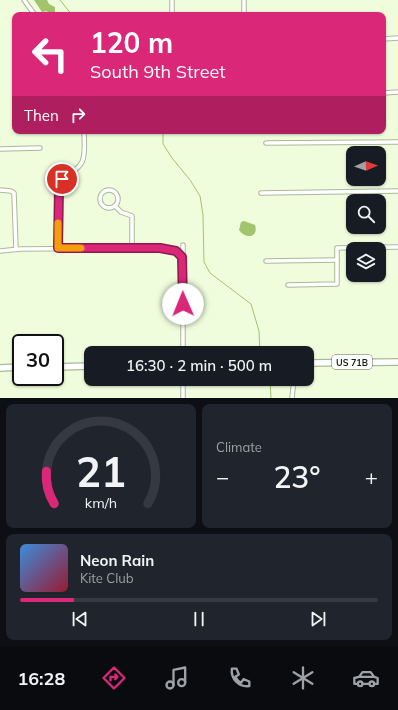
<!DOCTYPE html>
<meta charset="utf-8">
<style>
:root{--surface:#171b24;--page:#20242c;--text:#f1f3f6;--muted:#9ea1a6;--line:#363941;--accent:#db2777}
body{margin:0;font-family:Mulish,sans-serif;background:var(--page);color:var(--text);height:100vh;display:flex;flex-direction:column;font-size:15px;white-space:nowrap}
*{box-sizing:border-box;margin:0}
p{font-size:13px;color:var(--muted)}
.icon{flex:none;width:22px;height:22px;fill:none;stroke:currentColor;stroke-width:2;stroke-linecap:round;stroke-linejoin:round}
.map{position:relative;height:398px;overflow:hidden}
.panel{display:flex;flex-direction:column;gap:6px;padding:6px;background:#0d0f14;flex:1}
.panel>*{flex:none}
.hud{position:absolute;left:12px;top:12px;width:374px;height:122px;border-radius:8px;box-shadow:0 1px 3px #0004;background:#db2777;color:#fff;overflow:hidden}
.needle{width:26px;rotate:88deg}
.controls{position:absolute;left:346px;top:146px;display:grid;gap:8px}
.controls a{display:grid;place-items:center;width:40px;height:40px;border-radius:8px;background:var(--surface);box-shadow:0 1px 3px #0004;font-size:20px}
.speed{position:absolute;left:12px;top:334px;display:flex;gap:8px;font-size:20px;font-weight:700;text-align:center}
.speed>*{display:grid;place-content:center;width:52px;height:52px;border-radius:50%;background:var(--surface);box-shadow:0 1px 3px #0004;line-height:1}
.speed .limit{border:2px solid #111;border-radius:6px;background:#fff;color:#111}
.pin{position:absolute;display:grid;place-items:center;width:34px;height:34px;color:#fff;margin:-17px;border:2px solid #fff;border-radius:50%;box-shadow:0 1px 4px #0007}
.me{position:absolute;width:44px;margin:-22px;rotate:359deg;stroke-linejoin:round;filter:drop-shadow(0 0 3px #0008)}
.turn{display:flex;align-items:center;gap:14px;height:84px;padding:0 12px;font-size:18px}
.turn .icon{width:52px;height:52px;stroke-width:2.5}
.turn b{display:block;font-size:28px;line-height:34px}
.then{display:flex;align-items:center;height:38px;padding:0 12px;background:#0003;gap:8px;font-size:15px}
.big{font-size:30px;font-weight:600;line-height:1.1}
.panel .tile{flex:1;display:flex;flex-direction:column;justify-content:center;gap:6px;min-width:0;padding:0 14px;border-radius:8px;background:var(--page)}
.panel .dial{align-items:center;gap:0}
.dial svg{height:104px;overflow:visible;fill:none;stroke:var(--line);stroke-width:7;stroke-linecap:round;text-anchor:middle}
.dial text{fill:var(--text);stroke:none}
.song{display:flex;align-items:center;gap:12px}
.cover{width:48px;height:48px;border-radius:6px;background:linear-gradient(135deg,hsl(210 70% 55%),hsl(350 70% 35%))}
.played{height:4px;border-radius:2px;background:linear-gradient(90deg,var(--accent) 15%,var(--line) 15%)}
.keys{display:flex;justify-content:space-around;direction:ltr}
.heat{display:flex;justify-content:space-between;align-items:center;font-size:22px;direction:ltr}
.panel .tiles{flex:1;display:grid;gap:6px;grid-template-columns:1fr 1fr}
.tile:last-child{grid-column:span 2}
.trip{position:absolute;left:84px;top:346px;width:230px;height:40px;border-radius:8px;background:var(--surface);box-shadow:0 1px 3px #0004;font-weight:600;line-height:40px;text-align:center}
.dock{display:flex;height:64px;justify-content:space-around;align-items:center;background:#090b0e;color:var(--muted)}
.dock .icon{width:28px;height:28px}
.dock .active{color:var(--accent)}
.dock b{font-size:18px;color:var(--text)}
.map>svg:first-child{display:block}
.water{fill:#a2c46c}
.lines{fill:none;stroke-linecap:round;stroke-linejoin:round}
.stream{stroke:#a2c46c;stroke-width:1}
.street-casing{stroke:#abb89a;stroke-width:5.5}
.primary-casing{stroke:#abb89a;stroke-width:8}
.street{stroke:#fff;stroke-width:3.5}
.primary{stroke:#fff;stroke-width:5.5}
.route-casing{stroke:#8e194d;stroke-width:10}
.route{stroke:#db2777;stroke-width:7}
.slow{stroke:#f59e0b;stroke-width:7}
.labels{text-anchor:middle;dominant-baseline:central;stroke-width:4;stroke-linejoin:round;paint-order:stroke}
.shield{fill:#fff;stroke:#5f625a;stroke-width:1}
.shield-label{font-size:9px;font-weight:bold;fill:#1a1f14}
</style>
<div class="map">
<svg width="398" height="398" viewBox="0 0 398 398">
<rect width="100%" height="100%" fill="#effddd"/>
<g class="water">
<polygon points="34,0 47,0 49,4 55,7 55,12 58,15 48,15 47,11 42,12"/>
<path d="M244,221L255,225C259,237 246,240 239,230L241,222Z"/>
</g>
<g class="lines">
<g class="stream">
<polyline points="60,0 72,15"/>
<polyline points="160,131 163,134 163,144 172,158 190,180 200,196 203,215 204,262 210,273 251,304 259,331 260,353"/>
<polyline points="270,379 271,398"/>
</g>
<g class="street-casing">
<g id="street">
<polyline points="24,0 35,15"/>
<polyline points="172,0 172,15"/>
<polyline points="244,0 244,15"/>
<polyline points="383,39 398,38"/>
<polyline points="383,93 398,92"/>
<polyline points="266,143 398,142"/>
<polyline points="0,149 40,148"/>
<polyline points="0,190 11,191 14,193 16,249"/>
<circle cx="109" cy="199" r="9"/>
<polyline points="261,193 398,191"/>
<polyline points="115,206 121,212 132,216 132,248"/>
<polyline points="183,245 183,353"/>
<path d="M58,248L59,187C65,171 76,174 82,162C86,154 84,141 84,131"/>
<polyline points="0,251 20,249 160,248 176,251 182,257"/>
<polyline points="266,261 337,260"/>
<polyline points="288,285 337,284 337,248 398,247"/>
<polyline points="183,398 183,379"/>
<polyline points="292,398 294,379"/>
</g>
</g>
<g class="primary-casing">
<g id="primary">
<polyline points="307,363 398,362"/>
<polyline points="55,367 91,366"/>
<polyline points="0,368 21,367"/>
</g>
</g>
<use href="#street" class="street"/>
<use href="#primary" class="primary"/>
</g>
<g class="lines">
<g class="route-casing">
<polyline id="route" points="62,179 59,187 58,248 160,248 176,251 182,257 183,304"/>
</g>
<use href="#route" class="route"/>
<polyline class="slow" points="58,223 58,248 81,248"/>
</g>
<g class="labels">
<rect class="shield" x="332" y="355" width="40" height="14" rx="3"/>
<g class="shield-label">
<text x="352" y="362">US 71B</text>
</g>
</g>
</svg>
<div class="controls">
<a><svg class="needle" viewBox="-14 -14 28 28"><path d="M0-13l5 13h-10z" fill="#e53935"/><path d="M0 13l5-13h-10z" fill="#9ea1a6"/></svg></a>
<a><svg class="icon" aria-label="search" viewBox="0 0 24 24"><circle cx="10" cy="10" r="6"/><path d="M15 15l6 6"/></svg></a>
<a><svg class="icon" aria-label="layers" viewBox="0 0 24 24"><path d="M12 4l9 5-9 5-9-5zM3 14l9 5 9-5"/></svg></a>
</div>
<div class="speed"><div class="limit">30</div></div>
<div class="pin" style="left:62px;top:179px;background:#d93025"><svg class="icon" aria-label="arrive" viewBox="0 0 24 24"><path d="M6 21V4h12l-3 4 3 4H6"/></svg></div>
<svg class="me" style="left:183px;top:304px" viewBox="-20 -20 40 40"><circle r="19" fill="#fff"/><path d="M0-13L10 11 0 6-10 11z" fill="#db2777"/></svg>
<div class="trip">16:30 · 2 min · 500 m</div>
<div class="hud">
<div class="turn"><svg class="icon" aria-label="left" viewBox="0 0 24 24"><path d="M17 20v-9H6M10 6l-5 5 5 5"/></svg><div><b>120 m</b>South 9th Street</div></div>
<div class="then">Then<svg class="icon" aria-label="right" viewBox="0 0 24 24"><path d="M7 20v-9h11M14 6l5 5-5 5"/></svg></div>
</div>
</div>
<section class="panel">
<div class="tiles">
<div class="tile dial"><svg viewBox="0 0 100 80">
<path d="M14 69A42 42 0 1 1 86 69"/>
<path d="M14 69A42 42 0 0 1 8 44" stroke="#db2777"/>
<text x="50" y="56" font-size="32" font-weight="700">21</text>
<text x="50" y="72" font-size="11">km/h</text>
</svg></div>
<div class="tile"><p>Climate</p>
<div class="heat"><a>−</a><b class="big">23°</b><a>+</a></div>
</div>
<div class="tile">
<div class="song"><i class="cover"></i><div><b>Neon Rain</b><p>Kite Club</p></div></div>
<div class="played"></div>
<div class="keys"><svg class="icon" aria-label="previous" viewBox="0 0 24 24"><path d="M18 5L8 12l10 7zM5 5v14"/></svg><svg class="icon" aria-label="pause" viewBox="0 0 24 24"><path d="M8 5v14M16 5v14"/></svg><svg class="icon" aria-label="next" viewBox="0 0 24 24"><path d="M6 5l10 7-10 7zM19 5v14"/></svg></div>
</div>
</div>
</section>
<nav class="dock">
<b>16:28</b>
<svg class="icon active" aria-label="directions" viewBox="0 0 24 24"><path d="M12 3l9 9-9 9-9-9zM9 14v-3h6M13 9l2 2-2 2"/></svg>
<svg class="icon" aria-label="music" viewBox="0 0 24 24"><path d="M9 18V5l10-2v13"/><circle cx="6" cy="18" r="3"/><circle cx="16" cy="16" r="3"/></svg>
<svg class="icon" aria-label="phone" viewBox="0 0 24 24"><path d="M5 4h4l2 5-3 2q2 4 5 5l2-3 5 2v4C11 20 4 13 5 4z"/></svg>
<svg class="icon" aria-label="climate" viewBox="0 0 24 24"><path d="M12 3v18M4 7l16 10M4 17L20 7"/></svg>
<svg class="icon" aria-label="car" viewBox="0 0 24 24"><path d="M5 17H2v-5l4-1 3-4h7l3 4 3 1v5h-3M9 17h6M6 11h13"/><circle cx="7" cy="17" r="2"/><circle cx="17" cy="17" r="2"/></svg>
</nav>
